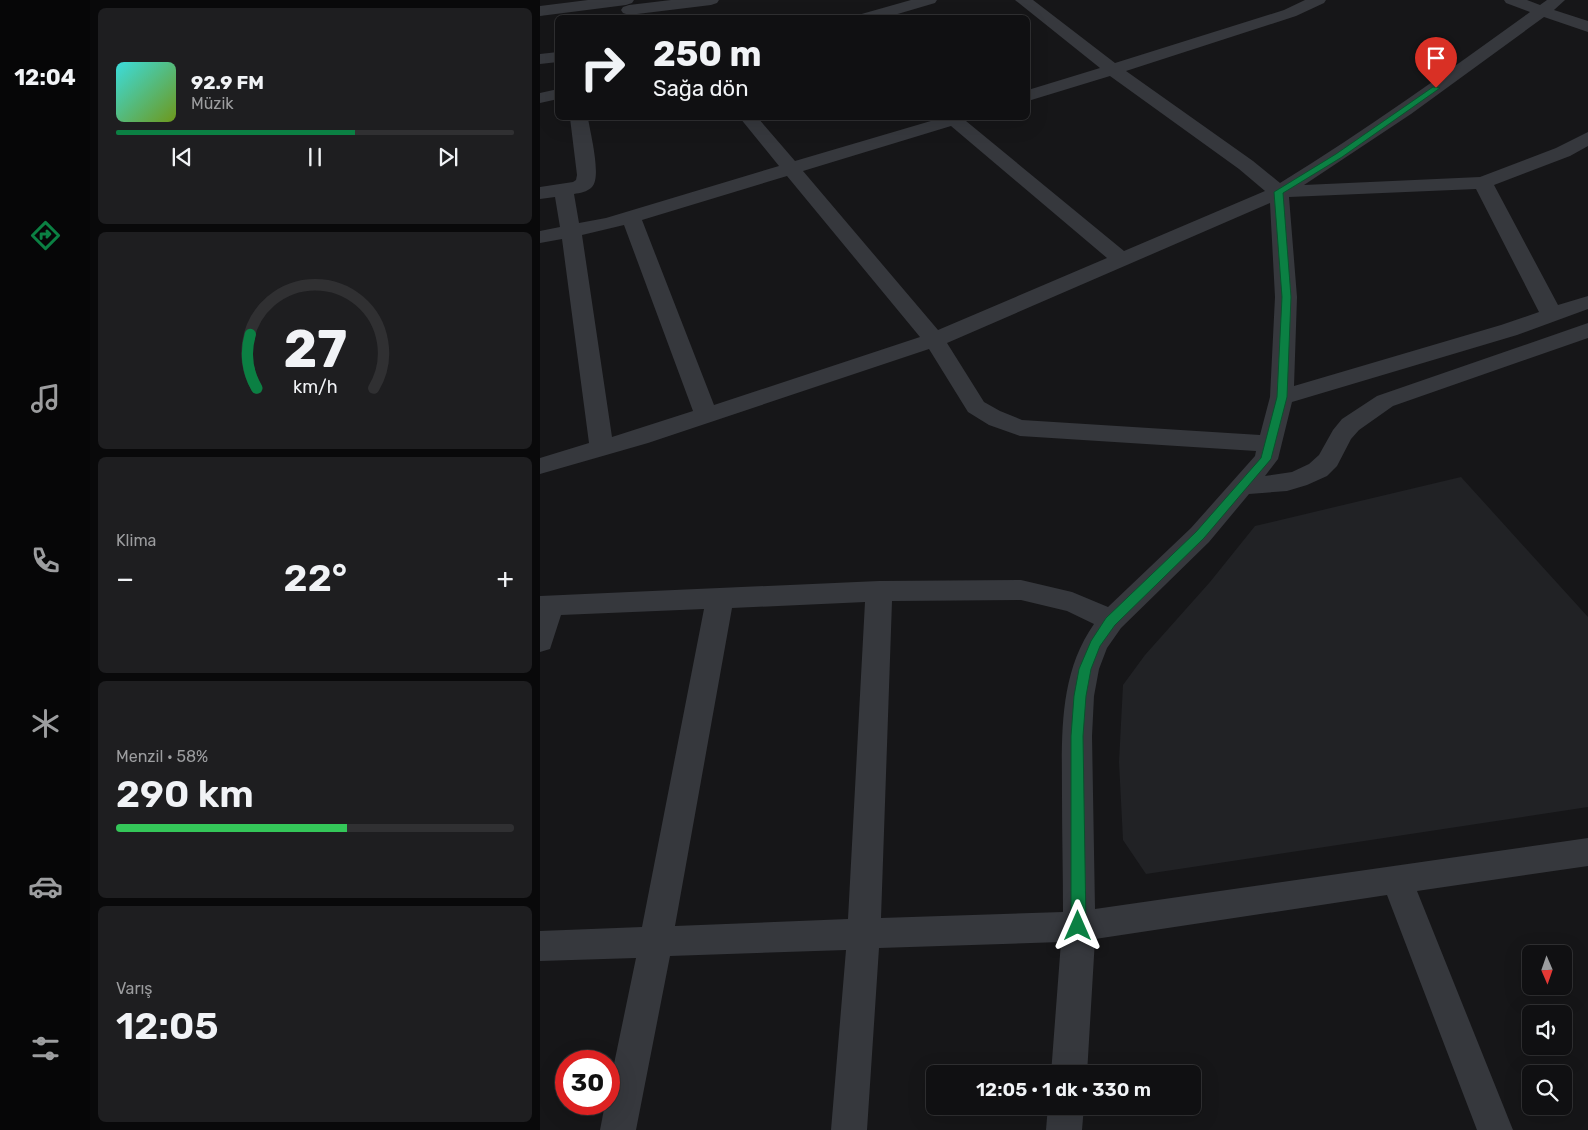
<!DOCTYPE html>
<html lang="tr">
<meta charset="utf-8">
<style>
:root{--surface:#101012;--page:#1e1e20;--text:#f1f3f6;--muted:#9c9d9f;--line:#303032;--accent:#0b8043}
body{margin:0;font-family:Rubik,sans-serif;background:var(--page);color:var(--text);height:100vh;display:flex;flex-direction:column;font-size:19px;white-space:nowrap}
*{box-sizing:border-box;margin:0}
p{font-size:16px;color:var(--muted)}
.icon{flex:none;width:28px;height:28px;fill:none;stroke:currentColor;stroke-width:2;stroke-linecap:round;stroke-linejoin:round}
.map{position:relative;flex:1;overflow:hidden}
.panel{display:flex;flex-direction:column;gap:8px;padding:8px;background:#09090a;width:450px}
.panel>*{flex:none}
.hud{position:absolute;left:15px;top:15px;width:475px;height:105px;border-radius:8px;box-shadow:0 5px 20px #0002,0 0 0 1px var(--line);background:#101012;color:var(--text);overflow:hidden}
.needle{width:32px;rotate:178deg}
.tools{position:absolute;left:982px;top:945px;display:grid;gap:10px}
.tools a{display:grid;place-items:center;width:50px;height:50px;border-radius:8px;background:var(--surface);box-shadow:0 5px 20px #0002,0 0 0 1px var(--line);font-size:25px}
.speed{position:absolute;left:15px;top:1050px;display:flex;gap:10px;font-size:25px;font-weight:700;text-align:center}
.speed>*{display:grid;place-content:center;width:65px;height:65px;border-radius:50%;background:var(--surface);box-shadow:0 5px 20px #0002,0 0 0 1px var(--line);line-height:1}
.speed .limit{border:8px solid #d22;background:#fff;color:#111}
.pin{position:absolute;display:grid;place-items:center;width:42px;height:42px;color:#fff;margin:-51px -21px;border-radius:50% 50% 50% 0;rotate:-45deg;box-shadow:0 0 5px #0007}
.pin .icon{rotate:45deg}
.me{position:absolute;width:55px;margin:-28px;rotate:0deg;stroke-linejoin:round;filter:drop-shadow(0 0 4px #0008)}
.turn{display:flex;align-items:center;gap:18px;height:105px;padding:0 15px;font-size:22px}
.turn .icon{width:65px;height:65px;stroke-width:2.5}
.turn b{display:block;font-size:35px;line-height:42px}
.big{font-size:38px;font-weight:600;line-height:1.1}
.panel .tile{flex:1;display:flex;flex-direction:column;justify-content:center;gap:8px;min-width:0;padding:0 18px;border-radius:8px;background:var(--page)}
.panel .dial{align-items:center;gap:0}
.dial svg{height:130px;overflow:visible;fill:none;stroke:var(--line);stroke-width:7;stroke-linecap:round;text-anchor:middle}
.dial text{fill:var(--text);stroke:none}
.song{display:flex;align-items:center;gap:15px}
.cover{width:60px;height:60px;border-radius:8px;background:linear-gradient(135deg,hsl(180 70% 55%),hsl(80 70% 35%))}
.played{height:5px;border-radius:2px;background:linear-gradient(90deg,var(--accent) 60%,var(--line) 60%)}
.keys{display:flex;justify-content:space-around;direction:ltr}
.heat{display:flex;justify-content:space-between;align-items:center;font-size:28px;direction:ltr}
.charge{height:8px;border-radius:4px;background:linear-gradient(90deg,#34c759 58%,var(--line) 0)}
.trip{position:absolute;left:386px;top:1065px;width:275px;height:50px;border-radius:8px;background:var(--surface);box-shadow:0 5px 20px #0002,0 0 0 1px var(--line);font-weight:600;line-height:50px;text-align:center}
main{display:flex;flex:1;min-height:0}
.dock{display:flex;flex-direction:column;width:90px;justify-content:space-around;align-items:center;background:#060607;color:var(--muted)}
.dock .icon{width:35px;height:35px}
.dock .current{color:var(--accent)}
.dock b{font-size:22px;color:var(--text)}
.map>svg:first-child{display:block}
.built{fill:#212225}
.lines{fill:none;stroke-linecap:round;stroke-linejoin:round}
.minor{fill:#36383d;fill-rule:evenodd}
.route{fill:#0b8043;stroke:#07532c}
</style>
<main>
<nav class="dock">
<b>12:04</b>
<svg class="icon current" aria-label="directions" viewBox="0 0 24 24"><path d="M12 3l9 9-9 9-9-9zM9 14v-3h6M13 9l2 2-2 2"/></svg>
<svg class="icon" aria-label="music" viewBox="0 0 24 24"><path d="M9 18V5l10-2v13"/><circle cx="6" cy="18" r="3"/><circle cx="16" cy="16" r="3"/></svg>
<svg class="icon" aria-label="phone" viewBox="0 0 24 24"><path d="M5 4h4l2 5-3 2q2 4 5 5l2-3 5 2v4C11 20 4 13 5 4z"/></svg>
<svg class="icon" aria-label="climate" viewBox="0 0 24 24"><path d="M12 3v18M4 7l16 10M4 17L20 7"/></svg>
<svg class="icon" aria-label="car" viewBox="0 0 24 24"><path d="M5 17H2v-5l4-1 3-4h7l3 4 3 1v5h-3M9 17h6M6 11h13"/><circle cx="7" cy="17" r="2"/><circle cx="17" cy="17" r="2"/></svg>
<svg class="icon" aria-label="filters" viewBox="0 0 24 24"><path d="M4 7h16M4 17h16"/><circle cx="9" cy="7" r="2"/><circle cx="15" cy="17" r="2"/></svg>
</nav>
<section class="panel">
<div class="tile">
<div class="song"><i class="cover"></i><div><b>92.9 FM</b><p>Müzik</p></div></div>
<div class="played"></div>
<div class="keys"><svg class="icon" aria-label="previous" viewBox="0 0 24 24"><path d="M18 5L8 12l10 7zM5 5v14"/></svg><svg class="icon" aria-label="pause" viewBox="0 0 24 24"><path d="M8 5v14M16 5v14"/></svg><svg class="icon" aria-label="next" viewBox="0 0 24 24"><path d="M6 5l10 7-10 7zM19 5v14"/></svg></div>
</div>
<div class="tile dial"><svg viewBox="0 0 100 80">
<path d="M14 69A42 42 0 1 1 86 69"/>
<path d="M14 69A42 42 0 0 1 10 36" stroke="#0b8043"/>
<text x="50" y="56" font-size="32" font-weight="700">27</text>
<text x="50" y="72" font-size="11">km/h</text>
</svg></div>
<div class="tile"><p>Klima</p>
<div class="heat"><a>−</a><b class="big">22°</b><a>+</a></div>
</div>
<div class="tile"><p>Menzil · 58%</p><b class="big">290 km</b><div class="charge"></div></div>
<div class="tile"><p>Varış</p><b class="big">12:05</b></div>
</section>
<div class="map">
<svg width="1048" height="1130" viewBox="0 0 1048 1130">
<rect width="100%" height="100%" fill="#161618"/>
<polygon class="built" points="921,477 1048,617 1048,807 606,874 583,840 579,762 583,685 605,655 670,582 715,526"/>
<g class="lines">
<g class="minor">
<polygon points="48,0 94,0 92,3 86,5 0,16 0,6"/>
<polygon points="131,0 179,0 177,3 171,5 89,15 83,13 81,10 83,7 89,5"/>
<polygon points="371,0 397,0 395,3 344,18 316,18 318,15"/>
<path d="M475,0H493L575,63L744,10L765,0H786L784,3L756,16L586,71L713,161L740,183C826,130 908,71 990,12L966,3L964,0H987L1000,5L1007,0H1025L1014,10L1048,21V32L1004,17L871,114L764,185L940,177L1016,148L1048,132V146L1030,156L954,185L1018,305L1048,296V309L977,335L752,402L738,459L725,476L752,472L769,464L779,455L793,430L802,419L837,396L1048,323V338L853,406L819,430L811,439L797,466L787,476L767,485L747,491L709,494L669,542L581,628L567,648L559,669L554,696L552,736L555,909L1048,838V866L877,891L973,1130H937L847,895L555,939L547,1074H511L521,942L339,948L327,1130H291L306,950L130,956L96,1130H60L65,1104H69V1088L96,958L0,961V931L102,927L164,609L21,615L10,649L0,652V596L339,581L481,580L532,592L568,607L651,528L715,456L716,451L480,436L449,425L428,412L389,349L108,443L0,474V458L49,443L22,239L0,243V231L20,227L15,197L0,199V187L33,182L36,180L37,175L30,118H48C50,132 62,177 52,187C47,192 40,193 34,194L39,223L66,218L239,166L200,118H218L255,161L401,118H428L426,121L584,251L725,191L699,169L570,76L488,101V90L560,68ZM411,126L567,258L398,330L263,171ZM247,176L380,337L174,405L102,220ZM936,189L999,312L961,325L754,386L757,297L749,197ZM730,203L735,297L730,397L720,435L482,420L460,411L444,402L407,343ZM84,225L153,411L72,437L42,235ZM481,600L527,611L554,624C518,675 522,738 522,797C522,835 523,873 523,912L341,918L352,601ZM325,602L308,919L135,926L192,608Z"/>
<polygon points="18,52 18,62 0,64 0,54"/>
<polygon points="18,89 18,99 0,103 0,93"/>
<polygon points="508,1106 544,1106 542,1130 506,1130"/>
</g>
</g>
<polygon class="route" points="893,87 900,88 802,157 743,193 751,297 747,397 731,459 664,538 575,625 560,646 551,669 546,696 543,736 546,926 544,931 538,932 533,931 531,926 531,736 534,696 539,669 551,641 566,618 656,532 721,458 737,397 742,297 734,192 796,154"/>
</svg>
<div class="tools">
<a><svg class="needle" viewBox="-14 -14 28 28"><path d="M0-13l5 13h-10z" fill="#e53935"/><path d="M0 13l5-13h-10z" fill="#9c9d9f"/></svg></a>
<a><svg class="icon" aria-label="sound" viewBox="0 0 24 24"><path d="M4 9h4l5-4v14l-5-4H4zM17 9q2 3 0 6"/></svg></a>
<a><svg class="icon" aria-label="search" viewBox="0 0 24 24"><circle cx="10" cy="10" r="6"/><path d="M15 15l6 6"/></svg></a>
</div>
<div class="speed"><div class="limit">30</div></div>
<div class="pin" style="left:896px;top:88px;background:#d93025"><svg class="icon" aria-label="arrive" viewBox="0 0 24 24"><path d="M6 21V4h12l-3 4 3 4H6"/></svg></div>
<svg class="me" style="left:538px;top:926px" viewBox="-20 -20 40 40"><path d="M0-17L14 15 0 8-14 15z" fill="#0b8043" stroke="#fff" stroke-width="4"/></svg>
<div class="trip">12:05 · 1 dk · 330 m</div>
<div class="hud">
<div class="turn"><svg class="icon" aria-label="right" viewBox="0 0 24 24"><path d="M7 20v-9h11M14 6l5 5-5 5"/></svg><div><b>250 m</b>Sağa dön</div></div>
</div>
</div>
</main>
